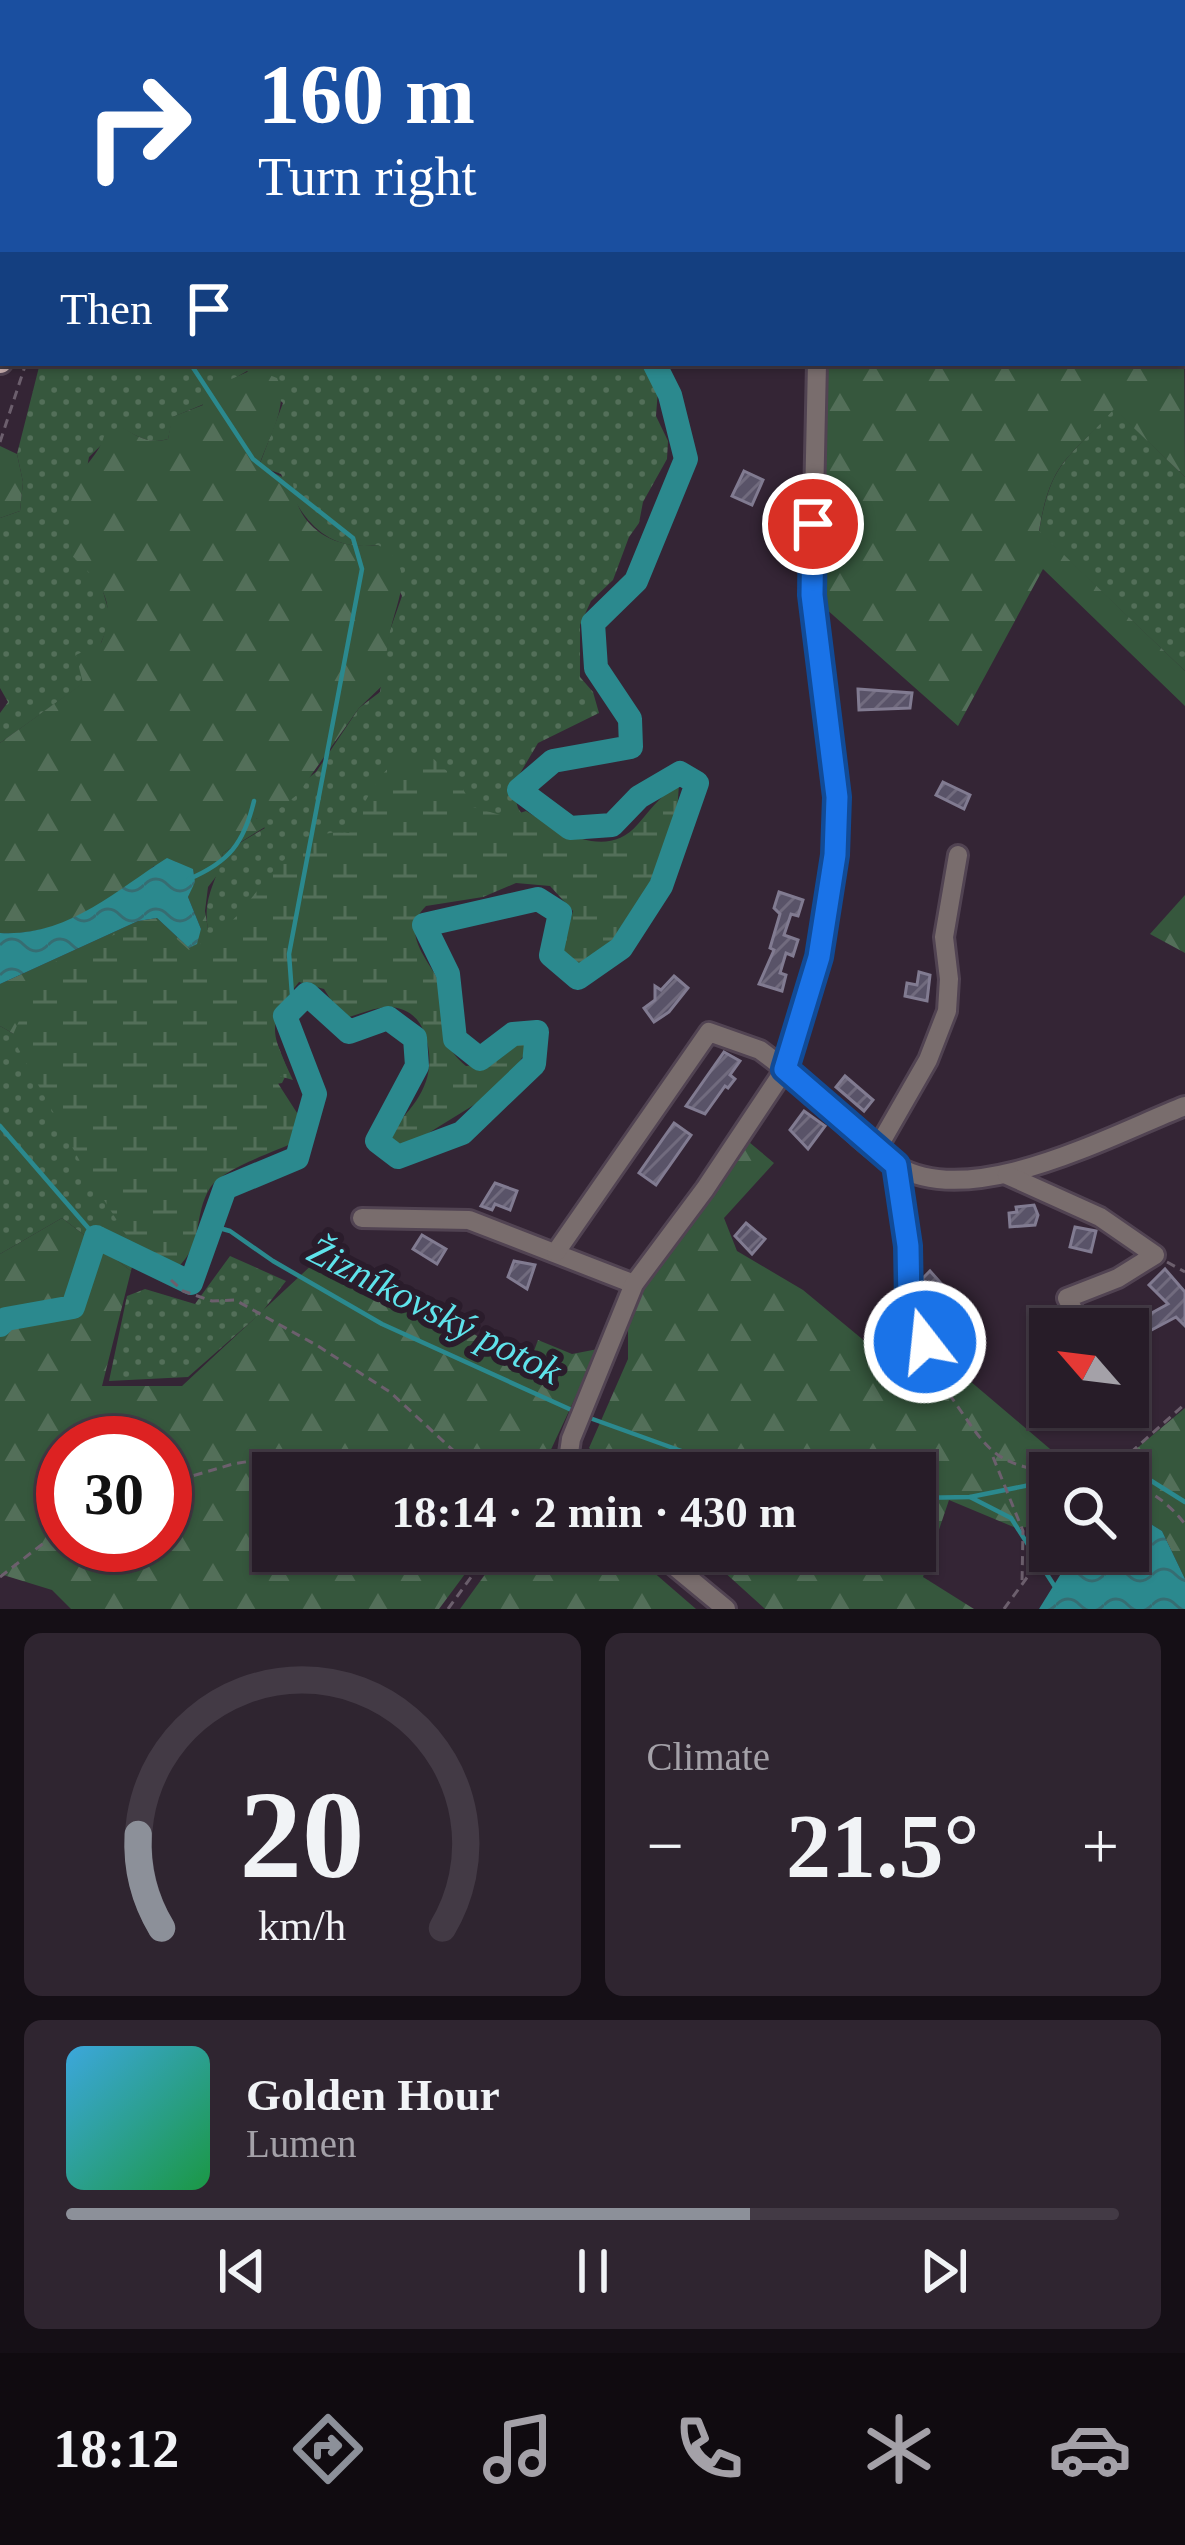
<!DOCTYPE html>
<meta charset="utf-8">
<style>
:root{--surface:#271c28;--page:#2f2530;--text:#f1f3f6;--muted:#a4a1a8;--line:#433a45;--accent:#8c9099}
body{margin:0;font-family:Georgia,serif;background:var(--page);color:var(--text);height:100vh;display:flex;flex-direction:column;font-size:45px;white-space:nowrap}
*{box-sizing:border-box;margin:0}
p{font-size:39px;color:var(--muted)}
.icon{flex:none;width:66px;height:66px;fill:none;stroke:currentColor;stroke-width:2;stroke-linecap:round;stroke-linejoin:round}
.map{position:relative;height:1609px;overflow:hidden}
.sheet{display:flex;flex-direction:column;gap:24px;padding:24px;background:#150f16;flex:1}
.sheet>*{flex:none}
.banner{position:absolute;left:0px;top:0px;width:1185px;height:366px;box-shadow:0 3px 9px #0004,0 0 0 3px var(--line);background:#1a4fa0;color:#fff;overflow:hidden}
.needle{width:78px;rotate:298deg}
.controls{position:absolute;left:1029px;top:1308px;display:grid;gap:24px}
.controls a{display:grid;place-items:center;width:120px;height:120px;border-radius:0px;background:var(--surface);box-shadow:0 3px 9px #0004,0 0 0 3px var(--line);font-size:60px}
.speed{position:absolute;left:36px;top:1416px;display:flex;gap:24px;font-size:60px;font-weight:700;text-align:center}
.speed>*{display:grid;place-content:center;width:156px;height:156px;border-radius:50%;background:var(--surface);box-shadow:0 3px 9px #0004,0 0 0 3px var(--line);line-height:1}
.speed .limit{border:18px solid #d22;background:#fff;color:#111}
.pin{position:absolute;display:grid;place-items:center;width:102px;height:102px;color:#fff;margin:-51px;border:6px solid #fff;border-radius:50%;box-shadow:0 3px 12px #0007}
.me{position:absolute;width:132px;margin:-66px;rotate:344deg;stroke-linejoin:round;filter:drop-shadow(0 0 9px #0008)}
.turn{display:flex;align-items:center;gap:42px;height:252px;padding:0 60px;font-size:54px}
.turn .icon{width:156px;height:156px;stroke-width:2.5}
.turn b{display:block;font-size:84px;line-height:102px}
.then{display:flex;align-items:center;height:114px;padding:0 60px;background:#0003;gap:24px;font-size:45px}
.big{font-size:90px;font-weight:800;line-height:1.1}
.sheet .tile{flex:1;display:flex;flex-direction:column;justify-content:center;gap:18px;min-width:0;padding:0 42px;border-radius:18px;background:var(--page)}
.sheet .dial{align-items:center;gap:0}
.dial svg{height:312px;overflow:visible;fill:none;stroke:var(--line);stroke-width:7;stroke-linecap:round;text-anchor:middle}
.dial text{fill:var(--text);stroke:none}
.song{display:flex;align-items:center;gap:36px}
.cover{width:144px;height:144px;border-radius:18px;background:linear-gradient(135deg,hsl(200 70% 55%),hsl(140 70% 35%))}
.played{height:12px;border-radius:6px;background:linear-gradient(90deg,var(--accent) 65%,var(--line) 65%)}
.keys{display:flex;justify-content:space-around;direction:ltr}
.heat{display:flex;justify-content:space-between;align-items:center;font-size:66px;direction:ltr}
.sheet .tiles{flex:1;display:grid;gap:24px;grid-template-columns:1fr 1fr}
.tile:last-child{grid-column:span 2}
.trip{position:absolute;left:252px;top:1452px;width:684px;height:120px;border-radius:0px;background:var(--surface);box-shadow:0 3px 9px #0004,0 0 0 3px var(--line);font-weight:800;line-height:120px;text-align:center}
.tab-bar{display:flex;height:192px;justify-content:space-around;align-items:center;background:#100b10;color:var(--muted)}
.tab-bar .icon{width:84px;height:84px}
.tab-bar .current{color:var(--accent)}
.tab-bar b{font-size:54px;color:var(--text)}
.map>svg:first-child{display:block}
.grass{fill:url(#grass-dots)}
.forest{fill:url(#forest-firs);fill-rule:evenodd}
.wetland{fill:url(#wetland-marsh)}
.water{fill:url(#water-waves)}
.lines{fill:none;stroke-linecap:round;stroke-linejoin:round}
.stream{stroke:#2b898e;stroke-width:4.5}
.river{stroke:#2b898e;stroke-width:24}
.building{fill:url(#building-hatch);stroke:#817b91;stroke-width:3}
.minor-casing{stroke:#514352;stroke-width:24}
.major-casing{stroke:#514352;stroke-width:30}
.path{stroke:#6c5f6d;stroke-width:3;stroke-dasharray:9 6;stroke-linecap:butt}
.minor{stroke:#796d6d;stroke-width:18}
.major{stroke:#c7aeae;stroke-width:24}
.route-casing{stroke:#114b97;stroke-width:30}
.route{stroke:#1a73e8;stroke-width:21}
.labels{text-anchor:middle;dominant-baseline:central;stroke-width:12;stroke-linejoin:round;paint-order:stroke}
.water-label{font-size:39px;font-style:italic;fill:#5fe3eb;stroke:#2a1c2b}
</style>
<div class="map">
<svg width="1185" height="1609" viewBox="0 0 1185 1609">
<defs>
<pattern id="grass-dots" width="8" height="8" patternUnits="userSpaceOnUse" patternTransform="scale(3)"><rect width="8" height="8" fill="#36573d"/><path d="M2 2h.1M6 6h.1" fill="none" stroke="#536f59" stroke-width="1.8" stroke-linecap="round"/></pattern>
<pattern id="forest-firs" width="22" height="20" patternUnits="userSpaceOnUse" patternTransform="scale(3)"><rect width="22" height="20" fill="#36573d"/><path d="M5 1l3.5 6h-7zM16 11l3.5 6h-7z" fill="#536f59"/></pattern>
<pattern id="wetland-marsh" width="20" height="14" patternUnits="userSpaceOnUse" patternTransform="scale(3)"><rect width="20" height="14" fill="#36573d"/><path d="M1 5h8M5 5V1M11 12h8M15 12V8" fill="none" stroke="#536f59"/></pattern>
<pattern id="water-waves" width="16" height="10" patternUnits="userSpaceOnUse" patternTransform="scale(3)"><rect width="16" height="10" fill="#2b898e"/><path d="M0 5q4-4 8 0t8 0" fill="none" stroke="#366d72"/></pattern>
<pattern id="building-hatch" width="6" height="6" patternUnits="userSpaceOnUse" patternTransform="scale(3)"><rect width="6" height="6" fill="#595368"/><path d="M-1 1l2-2M0 6l6-6M5 7l2-2" fill="none" stroke="#716b7e"/></pattern>
</defs>
<rect width="100%" height="100%" fill="#342535"/>
<g class="grass">
<polygon points="402,0 783,0 786,3 400,3"/>
<path d="M40,363H660L656,416L668,441L667,459L643,502L639,523L629,537L613,580L591,601L580,625V677L593,692L599,713L538,743L512,787L518,808L533,831L545,878L449,885L329,979L284,980L270,1025L288,1071L282,1083L260,1087L141,1227L131,1271L62,1218L0,1254V1026L23,1039L208,929C202,897 217,882 223,853L265,828L255,820L316,772L359,708L380,692L389,633L402,596L378,545C324,552 302,519 281,474L259,466L283,403L247,371L223,385L204,404L173,417L168,439C149,445 137,436 120,427L89,457L71,554L100,581L111,619L84,683L0,743V713L8,702L0,688V518L20,511L23,482L17,454Z"/>
<path d="M1114,408L1185,477V671L1039,532C1051,458 1070,459 1114,408Z"/>
<polygon points="230,1256 286,1281 262,1312 188,1377 109,1381 127,1296 145,1289 195,1304"/>
</g>
<g class="forest">
<path d="M1182,70L1185,477L1114,409C1070,459 1051,458 1039,531L1185,671V706L1043,569L958,726L825,608L823,372L827,363H1182Z"/>
<path d="M254,369L277,378C290,405 268,438 259,466L293,482C295,528 336,551 378,545C420,567 395,601 389,637C386,652 385,669 384,684L359,708L297,795L276,811L256,819L265,827L223,853L218,874L208,887L205,911L208,929L199,947L23,1039L0,1026V984L138,921L157,918L189,948L201,929L188,897L194,882L193,869L154,866C114,903 56,937 0,933V743L83,683L76,655L101,643C118,602 102,583 71,555C72,534 68,505 74,486C81,467 100,454 104,436L120,426C137,436 149,445 168,439L172,417L203,405L202,392Z"/>
<polygon points="0,446 17,454 23,482 20,511 0,518"/>
<polygon points="1185,895 1185,953 1150,934"/>
<polygon points="743,1137 774,1163 724,1218 737,1251 803,1290 908,1377 945,1348 964,1367 970,1381 1063,1460 1061,1473 1050,1473 1050,1525 1016,1528 949,1500 923,1577 974,1609 765,1609 701,1551 915,1551 915,1473 616,1473 589,1448 628,1359 628,1303"/>
<path d="M62,1218L131,1271L102,1386H182L331,1247L528,1367L538,1340L572,1354L598,1349L540,1473H273V1551H482L439,1609H71L52,1590L0,1574V1254ZM63,1443H165V1545H63Z"/>
<polygon points="1185,1408 1185,1579 1162,1531 1128,1510 1128,1473 1119,1473 1123,1460"/>
<polygon points="502,1551 629,1551 696,1609 460,1609"/>
</g>
<path class="wetland" d="M426,752L459,782L473,807L507,817L526,811C558,830 606,862 638,824C653,807 660,796 679,784L677,814L633,925L572,971L566,968L563,946L573,911L550,886L516,883L483,897L426,906C419,913 414,922 415,932C417,954 439,974 445,995C455,1028 433,1038 466,1066L486,1064L524,1038L529,1047L503,1087L409,1145L387,1143L384,1137C416,1106 441,1078 424,1032C419,1017 405,1007 389,1007C375,1007 357,1015 343,1019L324,989L299,982C265,1024 271,1033 293,1080L272,1074L299,1116L295,1142C274,1152 222,1169 210,1188C193,1215 204,1244 177,1268L140,1257L82,1165L12,1037L42,968L142,922L159,923L189,950C197,946 208,942 215,937C256,906 289,823 349,833C368,799 382,753 426,752Z"/>
<g class="water">
<path d="M167,858L193,869L195,882L188,897L201,929L197,944L189,948L157,918L138,921L0,984V933C67,937 115,891 167,858Z"/>
<polygon points="1128,1510 1162,1531 1185,1579 1185,1609 1039,1609 1075,1551 1128,1551"/>
</g>
<g class="lines">
<g class="stream">
<polyline points="747,0 752,3"/>
<polyline points="190,363 253,459 353,538 362,569 289,954 293,1008"/>
<path d="M189,879C229,862 244,843 254,801"/>
<polyline points="0,1126 96,1237"/>
<polyline points="212,1226 230,1231 273,1261 382,1324 576,1412"/>
<polyline points="587,1417 687,1453 776,1473"/>
<polyline points="1092,1473 1110,1455 1185,1502"/>
<polyline points="970,1497 1011,1518 1057,1590"/>
<polyline points="915,1498 970,1497 1050,1481"/>
</g>
<polyline class="river" points="0,1325 6,1319 73,1307 96,1237 191,1283 225,1188 297,1158 315,1094 285,1016 307,994 349,1032 388,1018 415,1038 417,1066 377,1141 398,1157 462,1133 534,1064 537,1032 513,1034 480,1059 455,1039 448,974 424,925 538,899 560,913 551,955 578,978 621,948 661,886 697,783 680,773 639,797 612,825 570,828 519,790 553,761 631,747 630,719 596,668 593,623 636,581 686,459 670,395 654,363"/>
</g>
<g class="building">
<polygon points="744,471 763,480 752,505 732,496"/>
<polygon points="858,689 912,693 910,708 859,710"/>
<polygon points="943,782 970,795 964,809 936,795"/>
<polygon points="779,892 803,900 798,916 791,914 784,935 798,940 793,956 786,953 780,973 786,975 782,991 759,984 774,950 770,948 780,914 774,908"/>
<polygon points="919,972 930,975 927,1001 905,996 907,983 917,985"/>
<polygon points="674,976 688,988 669,1012 654,1022 644,1008 655,1000 655,986 661,990"/>
<polygon points="724,1052 740,1061 730,1075 735,1079 728,1088 725,1086 705,1114 686,1106"/>
<polygon points="845,1076 873,1100 864,1111 836,1087"/>
<polygon points="804,1111 825,1126 808,1149 790,1130"/>
<polygon points="674,1123 691,1135 656,1185 639,1173"/>
<polygon points="495,1183 517,1191 510,1210 495,1204 492,1210 481,1206"/>
<polygon points="1034,1205 1038,1215 1035,1225 1010,1227 1009,1213 1017,1212 1016,1207"/>
<polygon points="746,1223 765,1239 752,1254 735,1236"/>
<polygon points="1075,1227 1096,1231 1091,1252 1070,1247"/>
<polygon points="422,1235 446,1249 437,1264 413,1249"/>
<polygon points="514,1261 535,1265 527,1289 508,1277"/>
<polygon points="1165,1269 1185,1292 1185,1326 1176,1317 1144,1334 1146,1339 1132,1345 1128,1326 1168,1304 1149,1285"/>
<polygon points="930,1271 946,1289 947,1299 960,1298 941,1314 932,1303 938,1298 922,1279"/>
</g>
<g class="lines">
<g class="minor-casing">
<g id="minor">
<polyline points="1001,0 1005,3"/>
<polyline points="1161,0 1167,3"/>
<polyline points="1019,3 1022,0"/>
<polyline points="1081,3 1082,0"/>
<polyline points="1182,11 1185,13"/>
<path d="M817,363L812,595L837,798L835,855L819,957L785,1069C820,1099 859,1142 897,1166C972,1211 1111,1135 1185,1106"/>
<polyline points="877,1149 928,1060 947,1011 949,979 944,937 958,855"/>
<polyline points="896,1165 908,1246 909,1302 941,1383"/>
<polyline points="1007,1175 1100,1217 1155,1255 1118,1278 1067,1298 1083,1329"/>
<polyline points="362,1218 469,1220 634,1284"/>
<polyline points="556,1252 709,1032 760,1050 785,1069 705,1189 634,1284 571,1439 569,1453 577,1473"/>
<polyline points="656,1551 726,1609"/>
</g>
</g>
<g class="major-casing">
<g id="major">
<polyline points="127,3 128,0"/>
<polyline points="0,361 3,353"/>
</g>
</g>
<g class="path">
<polyline points="530,0 531,3"/>
<polyline points="0,442 26,363"/>
<polyline points="1167,1262 1185,1272"/>
<polyline points="171,1280 183,1291 212,1301 235,1300 318,1346 390,1392 456,1453"/>
<path d="M949,1394C988,1449 991,1466 1062,1473"/>
<polyline points="993,1457 1023,1531 1022,1583"/>
<polyline points="1108,1473 1185,1404"/>
<polyline points="165,1484 233,1464 288,1455 555,1453"/>
<path d="M1128,1484C1152,1490 1169,1504 1185,1524"/>
<polyline points="0,1577 63,1528"/>
<polyline points="448,1609 490,1551"/>
<polyline points="1004,1609 1050,1546"/>
</g>
<use href="#minor" class="minor"/>
<use href="#major" class="major"/>
</g>
<g class="lines">
<g class="route-casing">
<polyline id="route" points="813,524 812,595 837,797 835,855 819,957 785,1069 896,1165 908,1246 909,1302 925,1342"/>
</g>
<use href="#route" class="route"/>
</g>
<g class="labels">
<g class="water-label">
<text transform="translate(435 1310) rotate(27)">Žizníkovský potok</text>
</g>
</g>
</svg>
<div class="controls">
<a><svg class="needle" viewBox="-14 -14 28 28"><path d="M0-13l5 13h-10z" fill="#e53935"/><path d="M0 13l5-13h-10z" fill="#a4a1a8"/></svg></a>
<a><svg class="icon" aria-label="search" viewBox="0 0 24 24"><circle cx="10" cy="10" r="6"/><path d="M15 15l6 6"/></svg></a>
</div>
<div class="speed"><div class="limit">30</div></div>
<div class="pin" style="left:813px;top:524px;background:#d93025"><svg class="icon" aria-label="arrive" viewBox="0 0 24 24"><path d="M6 21V4h12l-3 4 3 4H6"/></svg></div>
<svg class="me" style="left:925px;top:1342px" viewBox="-20 -20 40 40"><circle r="17" fill="#1a73e8" stroke="#fff" stroke-width="3"/><path d="M0-11L8 9 0 5-8 9z" fill="#fff"/></svg>
<div class="trip">18:14 · 2 min · 430 m</div>
<div class="banner">
<div class="turn"><svg class="icon" aria-label="right" viewBox="0 0 24 24"><path d="M7 20v-9h11M14 6l5 5-5 5"/></svg><div><b>160 m</b>Turn right</div></div>
<div class="then">Then<svg class="icon" aria-label="arrive" viewBox="0 0 24 24"><path d="M6 21V4h12l-3 4 3 4H6"/></svg></div>
</div>
</div>
<section class="sheet">
<div class="tiles">
<div class="tile dial"><svg viewBox="0 0 100 80">
<path d="M14 69A42 42 0 1 1 86 69"/>
<path d="M14 69A42 42 0 0 1 8 45" stroke="#8c9099"/>
<text x="50" y="56" font-size="32" font-weight="700">20</text>
<text x="50" y="72" font-size="11">km/h</text>
</svg></div>
<div class="tile"><p>Climate</p>
<div class="heat"><a>−</a><b class="big">21.5°</b><a>+</a></div>
</div>
<div class="tile">
<div class="song"><i class="cover"></i><div><b>Golden Hour</b><p>Lumen</p></div></div>
<div class="played"></div>
<div class="keys"><svg class="icon" aria-label="previous" viewBox="0 0 24 24"><path d="M18 5L8 12l10 7zM5 5v14"/></svg><svg class="icon" aria-label="pause" viewBox="0 0 24 24"><path d="M8 5v14M16 5v14"/></svg><svg class="icon" aria-label="next" viewBox="0 0 24 24"><path d="M6 5l10 7-10 7zM19 5v14"/></svg></div>
</div>
</div>
</section>
<nav class="tab-bar">
<b>18:12</b>
<svg class="icon current" aria-label="directions" viewBox="0 0 24 24"><path d="M12 3l9 9-9 9-9-9zM9 14v-3h6M13 9l2 2-2 2"/></svg>
<svg class="icon" aria-label="music" viewBox="0 0 24 24"><path d="M9 18V5l10-2v13"/><circle cx="6" cy="18" r="3"/><circle cx="16" cy="16" r="3"/></svg>
<svg class="icon" aria-label="phone" viewBox="0 0 24 24"><path d="M5 4h4l2 5-3 2q2 4 5 5l2-3 5 2v4C11 20 4 13 5 4z"/></svg>
<svg class="icon" aria-label="climate" viewBox="0 0 24 24"><path d="M12 3v18M4 7l16 10M4 17L20 7"/></svg>
<svg class="icon" aria-label="car" viewBox="0 0 24 24"><path d="M5 17H2v-5l4-1 3-4h7l3 4 3 1v5h-3M9 17h6M6 11h13"/><circle cx="7" cy="17" r="2"/><circle cx="17" cy="17" r="2"/></svg>
</nav>
